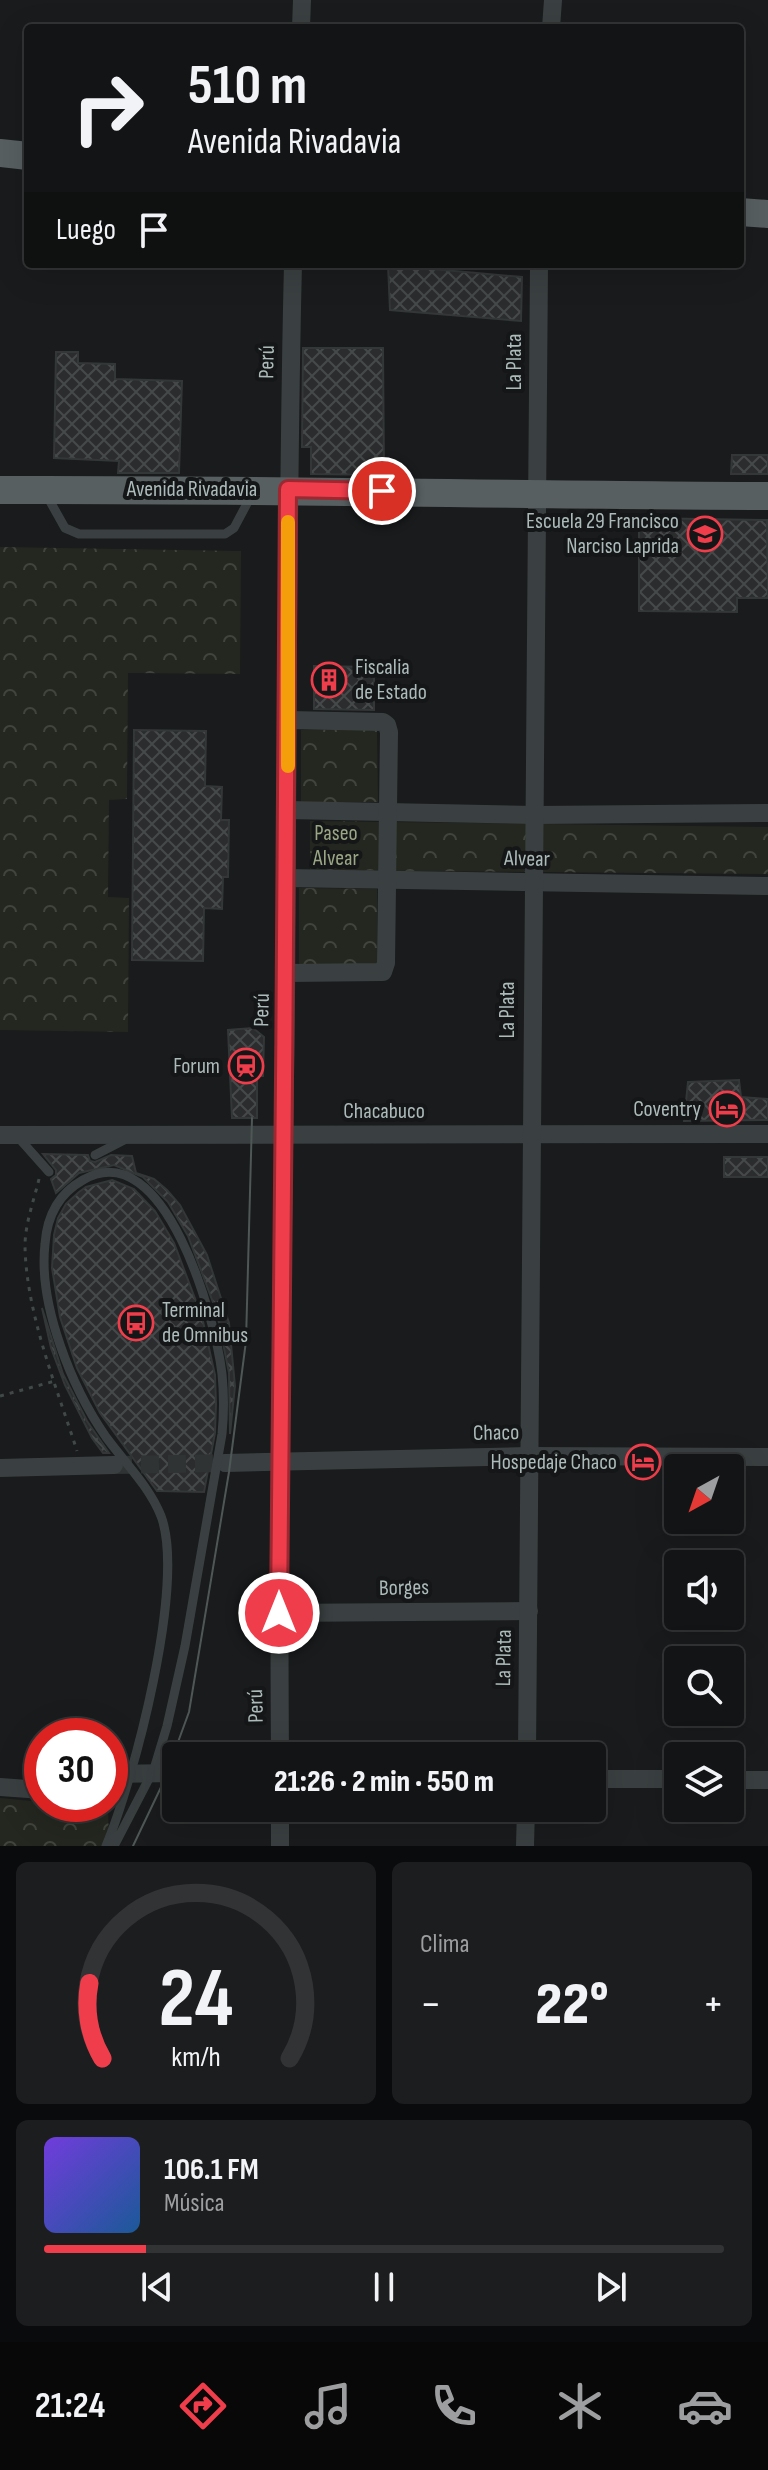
<!DOCTYPE html>
<html lang="es">
<meta charset="utf-8">
<style>
:root{--surface:#131415;--page:#1c1d1e;--text:#f1f3f6;--muted:#9d9ea0;--line:#323334;--accent:#f03d4b}
body{margin:0;font-family:"Sofia Sans Condensed",sans-serif;background:var(--page);color:var(--text);height:100vh;display:flex;flex-direction:column;font-size:30px;white-space:nowrap}
*{box-sizing:border-box;margin:0}
p{font-size:26px;color:var(--muted)}
.icon{flex:none;width:44px;height:44px;fill:none;stroke:currentColor;stroke-width:2;stroke-linecap:round;stroke-linejoin:round}
.map{position:relative;height:1846px;overflow:hidden}
.panel{display:flex;flex-direction:column;gap:16px;padding:16px;background:#0a0b0c;flex:1}
.panel>*{flex:none}
.banner{position:absolute;left:24px;top:24px;width:720px;height:244px;border-radius:8px;box-shadow:0 8px 32px #0002,0 0 0 2px var(--line);background:#131415;color:var(--text);overflow:hidden}
.needle{width:52px;rotate:220deg}
.fabs{position:absolute;left:664px;top:1454px;display:grid;gap:16px}
.fabs a{display:grid;place-items:center;width:80px;height:80px;border-radius:8px;background:var(--surface);box-shadow:0 8px 32px #0002,0 0 0 2px var(--line);font-size:40px}
.speed{position:absolute;left:24px;top:1718px;display:flex;gap:16px;font-size:40px;font-weight:700;text-align:center}
.speed>*{display:grid;place-content:center;width:104px;height:104px;border-radius:50%;background:var(--surface);box-shadow:0 8px 32px #0002,0 0 0 2px var(--line);line-height:1}
.speed .limit{border:12px solid #d22;background:#fff;color:#111}
.pin{position:absolute;display:grid;place-items:center;width:68px;height:68px;color:#fff;margin:-34px;border:4px solid #fff;border-radius:50%;box-shadow:0 2px 8px #0007}
.me{position:absolute;width:88px;margin:-44px;rotate:0deg;stroke-linejoin:round;filter:drop-shadow(0 0 6px #0008)}
.turn{display:flex;align-items:center;gap:28px;height:168px;padding:0 32px;font-size:36px}
.turn .icon{width:104px;height:104px;stroke-width:2.5}
.turn b{display:block;font-size:56px;line-height:68px}
.then{display:flex;align-items:center;height:76px;padding:0 32px;background:#0003;gap:16px;font-size:30px}
.big{font-size:60px;font-weight:800;line-height:1.1}
.panel .tile{flex:1;display:flex;flex-direction:column;justify-content:center;gap:12px;min-width:0;padding:0 28px;border-radius:12px;background:var(--page)}
.panel .dial{align-items:center;gap:0}
.dial svg{height:208px;overflow:visible;fill:none;stroke:var(--line);stroke-width:7;stroke-linecap:round;text-anchor:middle}
.dial text{fill:var(--text);stroke:none}
.song{display:flex;align-items:center;gap:24px}
.cover{width:96px;height:96px;border-radius:12px;background:linear-gradient(135deg,hsl(260 70% 55%),hsl(210 70% 35%))}
.played{height:8px;border-radius:4px;background:linear-gradient(90deg,var(--accent) 15%,var(--line) 15%)}
.keys{display:flex;justify-content:space-around;direction:ltr}
.heat{display:flex;justify-content:space-between;align-items:center;font-size:44px;direction:ltr}
.panel .tiles{flex:1;display:grid;gap:16px;grid-template-columns:1fr 1fr}
.tile:last-child{grid-column:span 2}
.trip{position:absolute;left:162px;top:1742px;width:444px;height:80px;border-radius:8px;background:var(--surface);box-shadow:0 8px 32px #0002,0 0 0 2px var(--line);font-weight:800;line-height:80px;text-align:center}
.tab-bar{display:flex;height:128px;justify-content:space-around;align-items:center;background:#080808;color:var(--muted)}
.tab-bar .icon{width:56px;height:56px}
.tab-bar .selected{color:var(--accent)}
.tab-bar b{font-size:36px;color:var(--text)}
.map>svg:first-child{display:block}
.park{fill:url(#park-crowns)}
.building{fill:url(#building-cross-hatch);stroke:#343738;stroke-width:2}
.lines{fill:none;stroke-linecap:round;stroke-linejoin:round}
.street-tunnel{stroke:#2f3334;stroke-width:18;stroke-dasharray:18 9;stroke-linecap:butt}
.path{stroke:#414848;stroke-width:3;stroke-dasharray:4 6;stroke-linecap:butt}
.lane{stroke:#3a4041;stroke-width:9}
.street{stroke:#3a4041;stroke-width:18}
.primary{stroke:#575f60;stroke-width:28}
.tram{stroke:#4e5656;stroke-width:2}
.lane-bridge{stroke:#3a4041;stroke-width:9}
.route-casing{stroke:#9c2831;stroke-width:20}
.route{stroke:#f03d4b;stroke-width:14}
.slow{stroke:#f59e0b;stroke-width:14}
.labels{text-anchor:middle;dominant-baseline:central;stroke-width:8;stroke-linejoin:round;paint-order:stroke}
.street-label{font-size:22px;fill:#acbbba;stroke:#141617}
.poi-label{font-size:22px;fill:#acbbba;stroke:#141617;text-anchor:end}
.park-label{font-size:22px;fill:#9ba684;stroke:#141617}
</style>
<div class="map">
<svg width="768" height="1846" viewBox="0 0 768 1846">
<defs>
<pattern id="park-crowns" width="20" height="18" patternUnits="userSpaceOnUse" patternTransform="scale(2)"><rect width="20" height="18" fill="#24271f"/><path d="M2 6a3 3 0 1 1 6 0M12 15a3 3 0 1 1 6 0" fill="none" stroke="#41443d"/></pattern>
<pattern id="building-cross-hatch" width="8" height="8" patternUnits="userSpaceOnUse" patternTransform="scale(2)"><rect width="8" height="8" fill="#2a2c2d"/><path d="M0 0l8 8M0 8l8-8" fill="none" stroke="#464949"/></pattern>
</defs>
<rect width="100%" height="100%" fill="#191b1c"/>
<g class="park">
<polygon points="0,547 241,551 240,674 128,673 127,799 109,800 108,897 129,898 128,1032 0,1030"/>
<polygon points="377,729 378,802 301,802 301,730"/>
<polygon points="310,821 768,827 768,874 310,870"/>
<polygon points="299,888 377,889 377,965 299,965"/>
<polygon points="0,1798 42,1802 42,1804 108,1804 109,1846 0,1846"/>
</g>
<g class="building">
<polygon points="388,265 522,277 521,321 390,310"/>
<polygon points="303,348 383,348 384,475 311,474 311,447 302,447"/>
<polygon points="56,352 78,352 78,363 115,364 115,379 182,381 179,473 118,473 119,461 54,458"/>
<polygon points="732,455 768,455 768,474 731,474"/>
<polygon points="639,518 767,520 768,598 737,598 737,612 639,611"/>
<polygon points="314,666 374,667 374,710 314,709"/>
<polygon points="134,730 206,731 205,786 222,787 221,820 229,820 228,877 223,877 222,909 204,908 203,961 132,960"/>
<polygon points="253,1028 264,1037 263,1076 257,1076 257,1118 232,1118 228,1030"/>
<polygon points="739,1080 741,1097 768,1099 768,1120 684,1121 688,1082"/>
<polygon points="43,1154 88,1155 90,1161 95,1162 111,1155 132,1156 136,1173 154,1179 167,1190 180,1205 207,1255 229,1323 235,1386 230,1434 229,1373 217,1313 188,1236 168,1202 143,1177 114,1165 79,1173 56,1193 51,1179 56,1175 56,1170"/>
<rect x="724" y="1157" width="44" height="20"/>
<polygon points="112,1180 134,1189 155,1211 174,1243 202,1317 215,1375 216,1404 215,1433 204,1492 157,1491 100,1413 77,1368 60,1317 52,1268 54,1235 58,1218 66,1204 79,1192 86,1187"/>
<polygon points="42,1308 63,1374 87,1421 109,1453 103,1453 92,1438 65,1385 51,1348"/>
</g>
<g class="lines">
<polyline class="street-tunnel" points="114,1465 225,1463"/>
<g class="path">
<path d="M39,1179C34,1200 25,1224 25,1246C26,1313 57,1388 77,1451"/>
<polyline points="0,1396 55,1381"/>
</g>
<g class="lane">
<polyline points="47,496 65,528 79,534 225,534 234,528 251,496"/>
<polyline points="17,1136 49,1172"/>
<polyline points="95,1155 126,1139"/>
</g>
<g class="street">
<polyline points="301,28 302,0"/>
<polyline points="551,28 553,0"/>
<polyline points="287,810 535,815 768,813"/>
<polyline points="285,878 768,886"/>
<polyline points="286,973 383,972 386,963 389,732 387,725 383,722 289,720"/>
<polyline points="0,1135 768,1134"/>
<polyline points="225,1463 528,1456 768,1457"/>
<polyline points="0,1468 114,1465"/>
<polyline points="279,1613 529,1611"/>
<path d="M280,1756C278,1503 283,1251 286,999C288,754 287,509 293,264"/>
<polyline points="527,1756 539,264"/>
<polyline points="110,1774 176,1773"/>
<polyline points="592,1779 678,1779"/>
<polyline points="730,1780 768,1780"/>
<polyline points="0,1787 42,1790"/>
<polyline points="280,1846 280,1808"/>
<polyline points="525,1846 526,1808"/>
</g>
<g class="primary">
<polyline points="0,153 28,156"/>
<polyline points="740,212 768,214"/>
<path d="M0,490C256,489 512,495 768,496"/>
</g>
<polyline class="tram" points="133,1846 163,1783 189,1712 229,1472 246,1341 252,1118"/>
<path class="lane-bridge" d="M106,1846C134,1779 186,1583 161,1516C149,1486 125,1463 106,1437C72,1388 38,1305 45,1244C47,1216 58,1194 83,1180C165,1132 216,1321 222,1374C224,1394 224,1414 222,1434L185,1646L167,1726L154,1769L114,1846"/>
</g>
<g class="lines">
<g class="route-casing">
<path id="route" d="M279,1613C281,1238 288,864 288,489L382,491"/>
</g>
<use href="#route" class="route"/>
<polyline class="slow" points="288,766 288,522"/>
</g>
<defs>
<g id="school-ring" transform="scale(1.8)"><circle r="9.5" fill="#141617" stroke="#f03d4b" stroke-width="1.5"/><path d="M0-5L7-2L0 1L-7-2ZM-4 1L0 2.5L4 1V4Q0 6-4 4Z" fill="#f03d4b"/></g>
<g id="building-ring" transform="scale(1.8)"><circle r="9.5" fill="#141617" stroke="#f03d4b" stroke-width="1.5"/><path d="M-4-6H4V6H1V3H-1V6H-4ZM-2.5-4.3h1.7v1.8h-1.7ZM.8-4.3h1.7v1.8H.8ZM-2.5-1h1.7V.8h-1.7ZM.8-1h1.7V.8H.8Z" fill="#f03d4b"/></g>
<g id="station-ring" transform="scale(1.8)"><circle r="9.5" fill="#141617" stroke="#f03d4b" stroke-width="1.5"/><path d="M-3-6H3Q5-6 5-4V2Q5 4 3 4L4.5 6H3L1.5 4h-3L-3 6H-4.5L-3 4Q-5 4-5 2V-4Q-5-6-3-6ZM-3.5-4v3h7v-3ZM-3.5 1v1.5H-2V1ZM2 1v1.5H3.5V1Z" fill="#f03d4b"/></g>
<g id="hotel-ring" transform="scale(1.8)"><circle r="9.5" fill="#141617" stroke="#f03d4b" stroke-width="1.5"/><path d="M-6-4.5h1.5V1H6V5H4.5V3h-9V5H-6ZM-4 0a1.8 1.8 0 1 1 3.6 0ZM.5 0V-2.5h3Q6-2.5 6 0Z" fill="#f03d4b"/></g>
<g id="bus-ring" transform="scale(1.8)"><circle r="9.5" fill="#141617" stroke="#f03d4b" stroke-width="1.5"/><path d="M-5-6H5V4H4V6H2V4H-2V6H-4V4H-5ZM-3.5-4V0h7V-4ZM-3.5 1.2v1.5H-2V1.2ZM2 1.2v1.5H3.5V1.2Z" fill="#f03d4b"/></g>
</defs>
<g fill-rule="evenodd">
<use href="#school-ring" x="705" y="534"/>
<use href="#building-ring" x="329" y="680"/>
<use href="#station-ring" x="246" y="1066"/>
<use href="#hotel-ring" x="727" y="1109"/>
<use href="#bus-ring" x="136" y="1323"/>
<use href="#hotel-ring" x="643" y="1462"/>
</g>
<g class="labels">
<g class="street-label">
<text transform="translate(267 362) rotate(-89)">Perú</text>
<text transform="translate(514 362) rotate(-90)">La Plata</text>
<text x="192" y="489">Avenida Rivadavia</text>
<text transform="translate(527 859) rotate(1)">Alvear</text>
<text transform="translate(262 1010) rotate(-89)">Perú</text>
<text transform="translate(507 1010) rotate(-90)">La Plata</text>
<text x="384" y="1111">Chacabuco</text>
<text transform="translate(496 1433) rotate(-1)">Chaco</text>
<text transform="translate(404 1588) rotate(-1)">Borges</text>
<text transform="translate(504 1658) rotate(-89)">La Plata</text>
<text transform="translate(256 1706) rotate(-91)">Perú</text>
</g>
<g class="poi-label">
<text x="679" y="521">Escuela 29 Francisco<tspan x="679" dy="25">Narciso Laprida</tspan></text>
<text x="355" y="667" text-anchor="start">Fiscalia<tspan x="355" dy="25">de Estado</tspan></text>
<text x="220" y="1066">Forum</text>
<text x="701" y="1109">Coventry</text>
<text x="162" y="1310" text-anchor="start">Terminal<tspan x="162" dy="25">de Omnibus</tspan></text>
<text x="617" y="1462">Hospedaje Chaco</text>
</g>
<g class="park-label">
<text x="336" y="833">Paseo<tspan x="336" dy="25">Alvear</tspan></text>
</g>
</g>
</svg>
<div class="fabs">
<a><svg class="needle" viewBox="-14 -14 28 28"><path d="M0-13l5 13h-10z" fill="#e53935"/><path d="M0 13l5-13h-10z" fill="#9d9ea0"/></svg></a>
<a><svg class="icon" aria-label="sound" viewBox="0 0 24 24"><path d="M4 9h4l5-4v14l-5-4H4zM17 9q2 3 0 6"/></svg></a>
<a><svg class="icon" aria-label="search" viewBox="0 0 24 24"><circle cx="10" cy="10" r="6"/><path d="M15 15l6 6"/></svg></a>
<a><svg class="icon" aria-label="layers" viewBox="0 0 24 24"><path d="M12 4l9 5-9 5-9-5zM3 14l9 5 9-5"/></svg></a>
</div>
<div class="speed"><div class="limit">30</div></div>
<div class="pin" style="left:382px;top:491px;background:#d93025"><svg class="icon" aria-label="arrive" viewBox="0 0 24 24"><path d="M6 21V4h12l-3 4 3 4H6"/></svg></div>
<svg class="me" style="left:279px;top:1613px" viewBox="-20 -20 40 40"><circle r="17" fill="#f03d4b" stroke="#fff" stroke-width="3"/><path d="M0-11L8 9 0 5-8 9z" fill="#fff"/></svg>
<div class="trip">21:26 · 2 min · 550 m</div>
<div class="banner">
<div class="turn"><svg class="icon" aria-label="right" viewBox="0 0 24 24"><path d="M7 20v-9h11M14 6l5 5-5 5"/></svg><div><b>510 m</b>Avenida Rivadavia</div></div>
<div class="then">Luego<svg class="icon" aria-label="arrive" viewBox="0 0 24 24"><path d="M6 21V4h12l-3 4 3 4H6"/></svg></div>
</div>
</div>
<section class="panel">
<div class="tiles">
<div class="tile dial"><svg viewBox="0 0 100 80">
<path d="M14 69A42 42 0 1 1 86 69"/>
<path d="M14 69A42 42 0 0 1 9 40" stroke="#f03d4b"/>
<text x="50" y="56" font-size="32" font-weight="700">24</text>
<text x="50" y="72" font-size="11">km/h</text>
</svg></div>
<div class="tile"><p>Clima</p>
<div class="heat"><a>−</a><b class="big">22°</b><a>+</a></div>
</div>
<div class="tile">
<div class="song"><i class="cover"></i><div><b>106.1 FM</b><p>Música</p></div></div>
<div class="played"></div>
<div class="keys"><svg class="icon" aria-label="previous" viewBox="0 0 24 24"><path d="M18 5L8 12l10 7zM5 5v14"/></svg><svg class="icon" aria-label="pause" viewBox="0 0 24 24"><path d="M8 5v14M16 5v14"/></svg><svg class="icon" aria-label="next" viewBox="0 0 24 24"><path d="M6 5l10 7-10 7zM19 5v14"/></svg></div>
</div>
</div>
</section>
<nav class="tab-bar">
<b>21:24</b>
<svg class="icon selected" aria-label="directions" viewBox="0 0 24 24"><path d="M12 3l9 9-9 9-9-9zM9 14v-3h6M13 9l2 2-2 2"/></svg>
<svg class="icon" aria-label="music" viewBox="0 0 24 24"><path d="M9 18V5l10-2v13"/><circle cx="6" cy="18" r="3"/><circle cx="16" cy="16" r="3"/></svg>
<svg class="icon" aria-label="phone" viewBox="0 0 24 24"><path d="M5 4h4l2 5-3 2q2 4 5 5l2-3 5 2v4C11 20 4 13 5 4z"/></svg>
<svg class="icon" aria-label="climate" viewBox="0 0 24 24"><path d="M12 3v18M4 7l16 10M4 17L20 7"/></svg>
<svg class="icon" aria-label="car" viewBox="0 0 24 24"><path d="M5 17H2v-5l4-1 3-4h7l3 4 3 1v5h-3M9 17h6M6 11h13"/><circle cx="7" cy="17" r="2"/><circle cx="17" cy="17" r="2"/></svg>
</nav>
